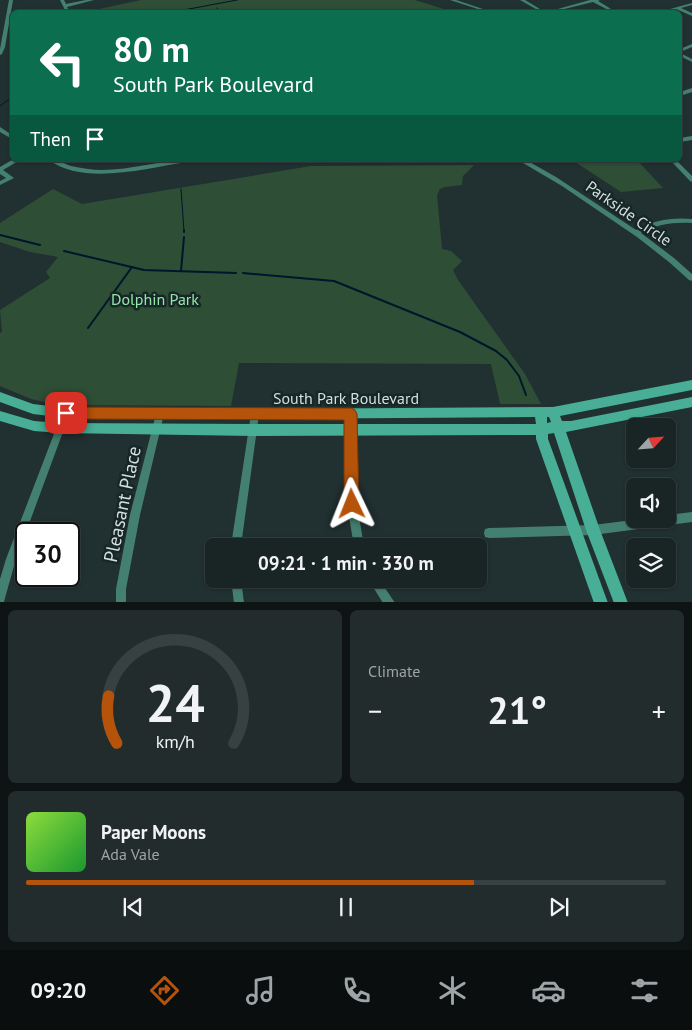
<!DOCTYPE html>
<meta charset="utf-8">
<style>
:root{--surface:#192425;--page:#222c2d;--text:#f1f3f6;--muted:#9fa4a7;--line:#374142;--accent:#b45309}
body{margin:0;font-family:"PT Sans",sans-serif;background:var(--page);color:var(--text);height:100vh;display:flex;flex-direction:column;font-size:19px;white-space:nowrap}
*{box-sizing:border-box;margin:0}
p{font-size:16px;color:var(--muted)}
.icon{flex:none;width:28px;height:28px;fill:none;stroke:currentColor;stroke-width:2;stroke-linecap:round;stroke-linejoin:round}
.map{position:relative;height:602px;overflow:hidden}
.drawer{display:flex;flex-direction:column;gap:8px;padding:8px;background:#0e1414;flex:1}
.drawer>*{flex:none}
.top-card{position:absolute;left:10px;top:10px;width:672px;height:152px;border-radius:8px;box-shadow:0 1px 4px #0004,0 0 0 1px var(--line);background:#0b6e4f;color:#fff;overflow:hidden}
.needle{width:32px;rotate:64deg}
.controls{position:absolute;left:626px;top:418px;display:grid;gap:10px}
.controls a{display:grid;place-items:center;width:50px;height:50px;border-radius:8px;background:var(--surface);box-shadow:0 1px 4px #0004,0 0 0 1px var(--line);font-size:25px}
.speed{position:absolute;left:15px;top:522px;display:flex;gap:10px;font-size:25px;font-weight:700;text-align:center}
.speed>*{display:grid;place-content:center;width:65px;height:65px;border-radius:50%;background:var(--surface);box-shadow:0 1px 4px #0004,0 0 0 1px var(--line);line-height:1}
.speed .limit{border:2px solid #111;border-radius:8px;background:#fff;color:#111}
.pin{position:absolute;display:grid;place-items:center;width:42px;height:42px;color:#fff;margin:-21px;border-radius:10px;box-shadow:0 2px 8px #0006}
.me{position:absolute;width:55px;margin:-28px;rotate:358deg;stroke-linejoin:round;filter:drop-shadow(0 0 4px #0008)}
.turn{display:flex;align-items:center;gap:18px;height:105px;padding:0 20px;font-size:22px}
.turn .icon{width:65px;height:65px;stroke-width:2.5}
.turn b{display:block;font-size:35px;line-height:42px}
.then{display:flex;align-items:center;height:48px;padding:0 20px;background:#0003;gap:10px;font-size:19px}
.big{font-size:38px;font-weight:800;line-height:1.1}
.drawer .widget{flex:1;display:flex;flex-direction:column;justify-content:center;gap:8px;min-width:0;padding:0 18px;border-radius:8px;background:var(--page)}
.drawer .dial{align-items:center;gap:0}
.dial svg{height:130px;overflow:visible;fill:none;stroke:var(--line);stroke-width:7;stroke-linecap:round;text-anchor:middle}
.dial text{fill:var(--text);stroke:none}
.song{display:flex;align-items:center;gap:15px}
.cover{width:60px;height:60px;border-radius:8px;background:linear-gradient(135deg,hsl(90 70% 55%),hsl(130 70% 35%))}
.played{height:5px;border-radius:2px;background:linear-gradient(90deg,var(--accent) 70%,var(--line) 70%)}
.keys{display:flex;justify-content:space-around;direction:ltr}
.heat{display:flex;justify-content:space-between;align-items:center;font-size:28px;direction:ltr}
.drawer .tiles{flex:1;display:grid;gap:8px;grid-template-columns:1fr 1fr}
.widget:last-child{grid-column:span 2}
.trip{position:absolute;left:205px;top:538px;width:282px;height:50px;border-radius:8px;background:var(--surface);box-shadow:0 1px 4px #0004,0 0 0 1px var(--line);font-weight:800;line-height:50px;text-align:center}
.tabs{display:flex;height:80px;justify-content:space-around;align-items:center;background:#0a0e0f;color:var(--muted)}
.tabs .icon{width:35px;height:35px}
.tabs .on{color:var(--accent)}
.tabs b{font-size:22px;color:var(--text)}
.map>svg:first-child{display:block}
.green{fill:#2e4e36}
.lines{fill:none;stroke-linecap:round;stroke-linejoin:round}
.stream-far1{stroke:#00162b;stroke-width:1}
.stream{stroke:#00162b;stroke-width:2}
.street{fill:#448070;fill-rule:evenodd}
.secondary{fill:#48ae95;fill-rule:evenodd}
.route{fill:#b45309;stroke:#753606}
.labels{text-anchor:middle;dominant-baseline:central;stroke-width:5;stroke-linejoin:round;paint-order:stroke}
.street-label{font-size:16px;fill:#d5dfdf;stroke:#172727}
.park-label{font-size:16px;fill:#93e7a7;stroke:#172727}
.near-street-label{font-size:19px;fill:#d5dfdf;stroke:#172727}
</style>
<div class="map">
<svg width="692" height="603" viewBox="0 0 692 603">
<rect width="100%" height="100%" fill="#213031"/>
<g class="green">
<polygon points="141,0 415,0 453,12 101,12 99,9"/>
<polygon points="572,160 637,160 663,188 621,192"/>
<polygon points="474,165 463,176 462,185 445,187 440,189 437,195 442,249 451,251 462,261 453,270 458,280 525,374 541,404 500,404 491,364 239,363 231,406 58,405 31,399 0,386 0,333 2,332 0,310 50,278 46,272 58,257 30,252 0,242 0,223 53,189 82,204 311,166"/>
</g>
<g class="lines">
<g class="stream-far1">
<polyline points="217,8 220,12"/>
<polyline points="173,12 237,0"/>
<polyline points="0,106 12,97"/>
<polyline points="181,189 184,231"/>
</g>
<g class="stream">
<polyline points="184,230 184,232"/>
<polyline points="0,235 40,245"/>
<polyline points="64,251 144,270 236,273"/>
<polyline points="181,271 184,237"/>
<polyline points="243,273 334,281 460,332 496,351 507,360 519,376 526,395"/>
<polyline points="88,328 132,267"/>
</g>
<g class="street">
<polygon points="9,0 13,0 5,47 2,54 0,55 0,49"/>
<polygon points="60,0 64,0 66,4 86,0 94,0 67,7 70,12 66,12"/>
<polygon points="450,0 456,0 492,12 487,12"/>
<polygon points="520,0 525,0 545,12 541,12"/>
<polygon points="590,0 600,0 598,1 616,12 612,12 593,2 552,12 547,12"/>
<polygon points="692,3 692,5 681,8 692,13 692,16 676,9 664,12 659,12"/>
<polygon points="692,44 692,47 680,52 680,49"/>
<polygon points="680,53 692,59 692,62 680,56"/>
<polygon points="692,88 692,92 680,96 680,92"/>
<polygon points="0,127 12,135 12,139 0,132"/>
<polygon points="692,136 692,140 680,142 680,138"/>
<polygon points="12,160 20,160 3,170 14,178 0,185 0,181 6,178 0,174 0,167"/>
<path d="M49,160C58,160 63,163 71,166C81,168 92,170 102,170C132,170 160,160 190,160L187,162C147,168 84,186 49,160Z"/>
<path d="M518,160H526L556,177L636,230C654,220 672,217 692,219V223C673,222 657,224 641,233L674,258L692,274V281L689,280L669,262L637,237L562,186Z"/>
<polygon points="670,160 676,160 692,176 692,182 690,181"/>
<polygon points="66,409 69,410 70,413 16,559 5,598 4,602 0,603 0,579 6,559 62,413 63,410"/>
<polygon points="160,410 163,411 164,414 140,515 126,589 126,603 116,603 116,589 130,515 156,414 157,411"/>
<polygon points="255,410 258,411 259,414 241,546 231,546 251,414 252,411"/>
<polygon points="351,410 354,411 355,414 357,505 364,546 354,546 347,505 347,414 348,411"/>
<polygon points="692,512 692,522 593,535 489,538 485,537 484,533 485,529 489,528 593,525 641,519 668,519 668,515"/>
<polygon points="231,579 241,579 244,603 234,603"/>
<polygon points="368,579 379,579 395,603 383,603"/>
</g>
<path class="secondary" d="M692,380V390L560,416L562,421H571L692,397V407L566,432L600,530L628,603H614L586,530L554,433L548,434V439L608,603H594L536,439V435L253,436L60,433L34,431L0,421V411L34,421L60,423L253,424H536L535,417L255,419L66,418L33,414L0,402V392L33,404L66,408L255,409L553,407ZM547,417H549L551,422L547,423Z"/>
</g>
<polygon class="route" points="66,407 351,408 355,410 357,414 359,504 357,510 352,512 346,510 344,504 344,420 66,419 61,417 59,413 61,409"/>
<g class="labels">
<g class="street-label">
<text transform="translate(629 213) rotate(35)">Parkside Circle</text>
<text x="346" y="398">South Park Boulevard</text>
</g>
<g class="park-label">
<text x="155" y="299">Dolphin Park</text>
</g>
<g class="near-street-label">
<text transform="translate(122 504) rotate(-78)">Pleasant Place</text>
</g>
</g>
</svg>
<div class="controls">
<a><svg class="needle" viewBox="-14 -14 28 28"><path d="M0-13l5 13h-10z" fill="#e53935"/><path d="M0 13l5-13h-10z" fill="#9fa4a7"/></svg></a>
<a><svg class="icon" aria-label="sound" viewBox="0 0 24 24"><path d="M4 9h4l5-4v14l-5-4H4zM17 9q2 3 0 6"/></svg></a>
<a><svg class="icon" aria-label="layers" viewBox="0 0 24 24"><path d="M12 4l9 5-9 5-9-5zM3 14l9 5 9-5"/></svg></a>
</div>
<div class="speed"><div class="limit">30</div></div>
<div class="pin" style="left:66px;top:413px;background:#d93025"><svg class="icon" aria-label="arrive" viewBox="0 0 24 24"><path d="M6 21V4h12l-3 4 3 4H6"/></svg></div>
<svg class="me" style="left:352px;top:504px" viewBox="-20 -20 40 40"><path d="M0-17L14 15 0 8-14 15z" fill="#b45309" stroke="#fff" stroke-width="4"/></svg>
<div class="trip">09:21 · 1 min · 330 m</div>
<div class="top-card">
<div class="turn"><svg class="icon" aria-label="left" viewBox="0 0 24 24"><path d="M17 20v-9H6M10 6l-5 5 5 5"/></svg><div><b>80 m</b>South Park Boulevard</div></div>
<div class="then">Then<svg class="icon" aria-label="arrive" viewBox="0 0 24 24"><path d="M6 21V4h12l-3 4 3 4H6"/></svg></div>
</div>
</div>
<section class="drawer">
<div class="tiles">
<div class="widget dial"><svg viewBox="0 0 100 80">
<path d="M14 69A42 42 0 1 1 86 69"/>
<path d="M14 69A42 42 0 0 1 9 40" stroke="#b45309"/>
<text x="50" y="56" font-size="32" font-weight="700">24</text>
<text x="50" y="72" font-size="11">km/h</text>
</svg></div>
<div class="widget"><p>Climate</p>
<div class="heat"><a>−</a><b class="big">21°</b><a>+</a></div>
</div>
<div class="widget">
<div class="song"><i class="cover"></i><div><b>Paper Moons</b><p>Ada Vale</p></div></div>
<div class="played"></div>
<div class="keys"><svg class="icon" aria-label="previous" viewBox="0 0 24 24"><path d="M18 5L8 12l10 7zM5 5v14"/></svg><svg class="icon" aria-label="pause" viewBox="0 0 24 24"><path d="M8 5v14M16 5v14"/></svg><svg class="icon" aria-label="next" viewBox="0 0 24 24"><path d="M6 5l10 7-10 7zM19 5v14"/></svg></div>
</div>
</div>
</section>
<nav class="tabs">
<b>09:20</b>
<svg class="icon on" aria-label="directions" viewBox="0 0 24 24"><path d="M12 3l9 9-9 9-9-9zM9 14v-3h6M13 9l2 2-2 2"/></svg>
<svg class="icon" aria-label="music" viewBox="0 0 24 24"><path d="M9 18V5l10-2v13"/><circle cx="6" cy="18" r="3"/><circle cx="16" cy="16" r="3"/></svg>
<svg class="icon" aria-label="phone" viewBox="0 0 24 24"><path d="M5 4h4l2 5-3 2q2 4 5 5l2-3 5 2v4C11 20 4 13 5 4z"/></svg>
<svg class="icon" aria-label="climate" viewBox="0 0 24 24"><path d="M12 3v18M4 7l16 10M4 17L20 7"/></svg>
<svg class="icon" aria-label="car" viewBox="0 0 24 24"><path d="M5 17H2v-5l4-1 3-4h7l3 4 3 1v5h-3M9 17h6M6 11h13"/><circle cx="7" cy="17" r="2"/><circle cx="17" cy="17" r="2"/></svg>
<svg class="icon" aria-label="filters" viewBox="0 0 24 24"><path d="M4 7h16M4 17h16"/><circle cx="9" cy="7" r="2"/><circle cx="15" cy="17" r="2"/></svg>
</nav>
